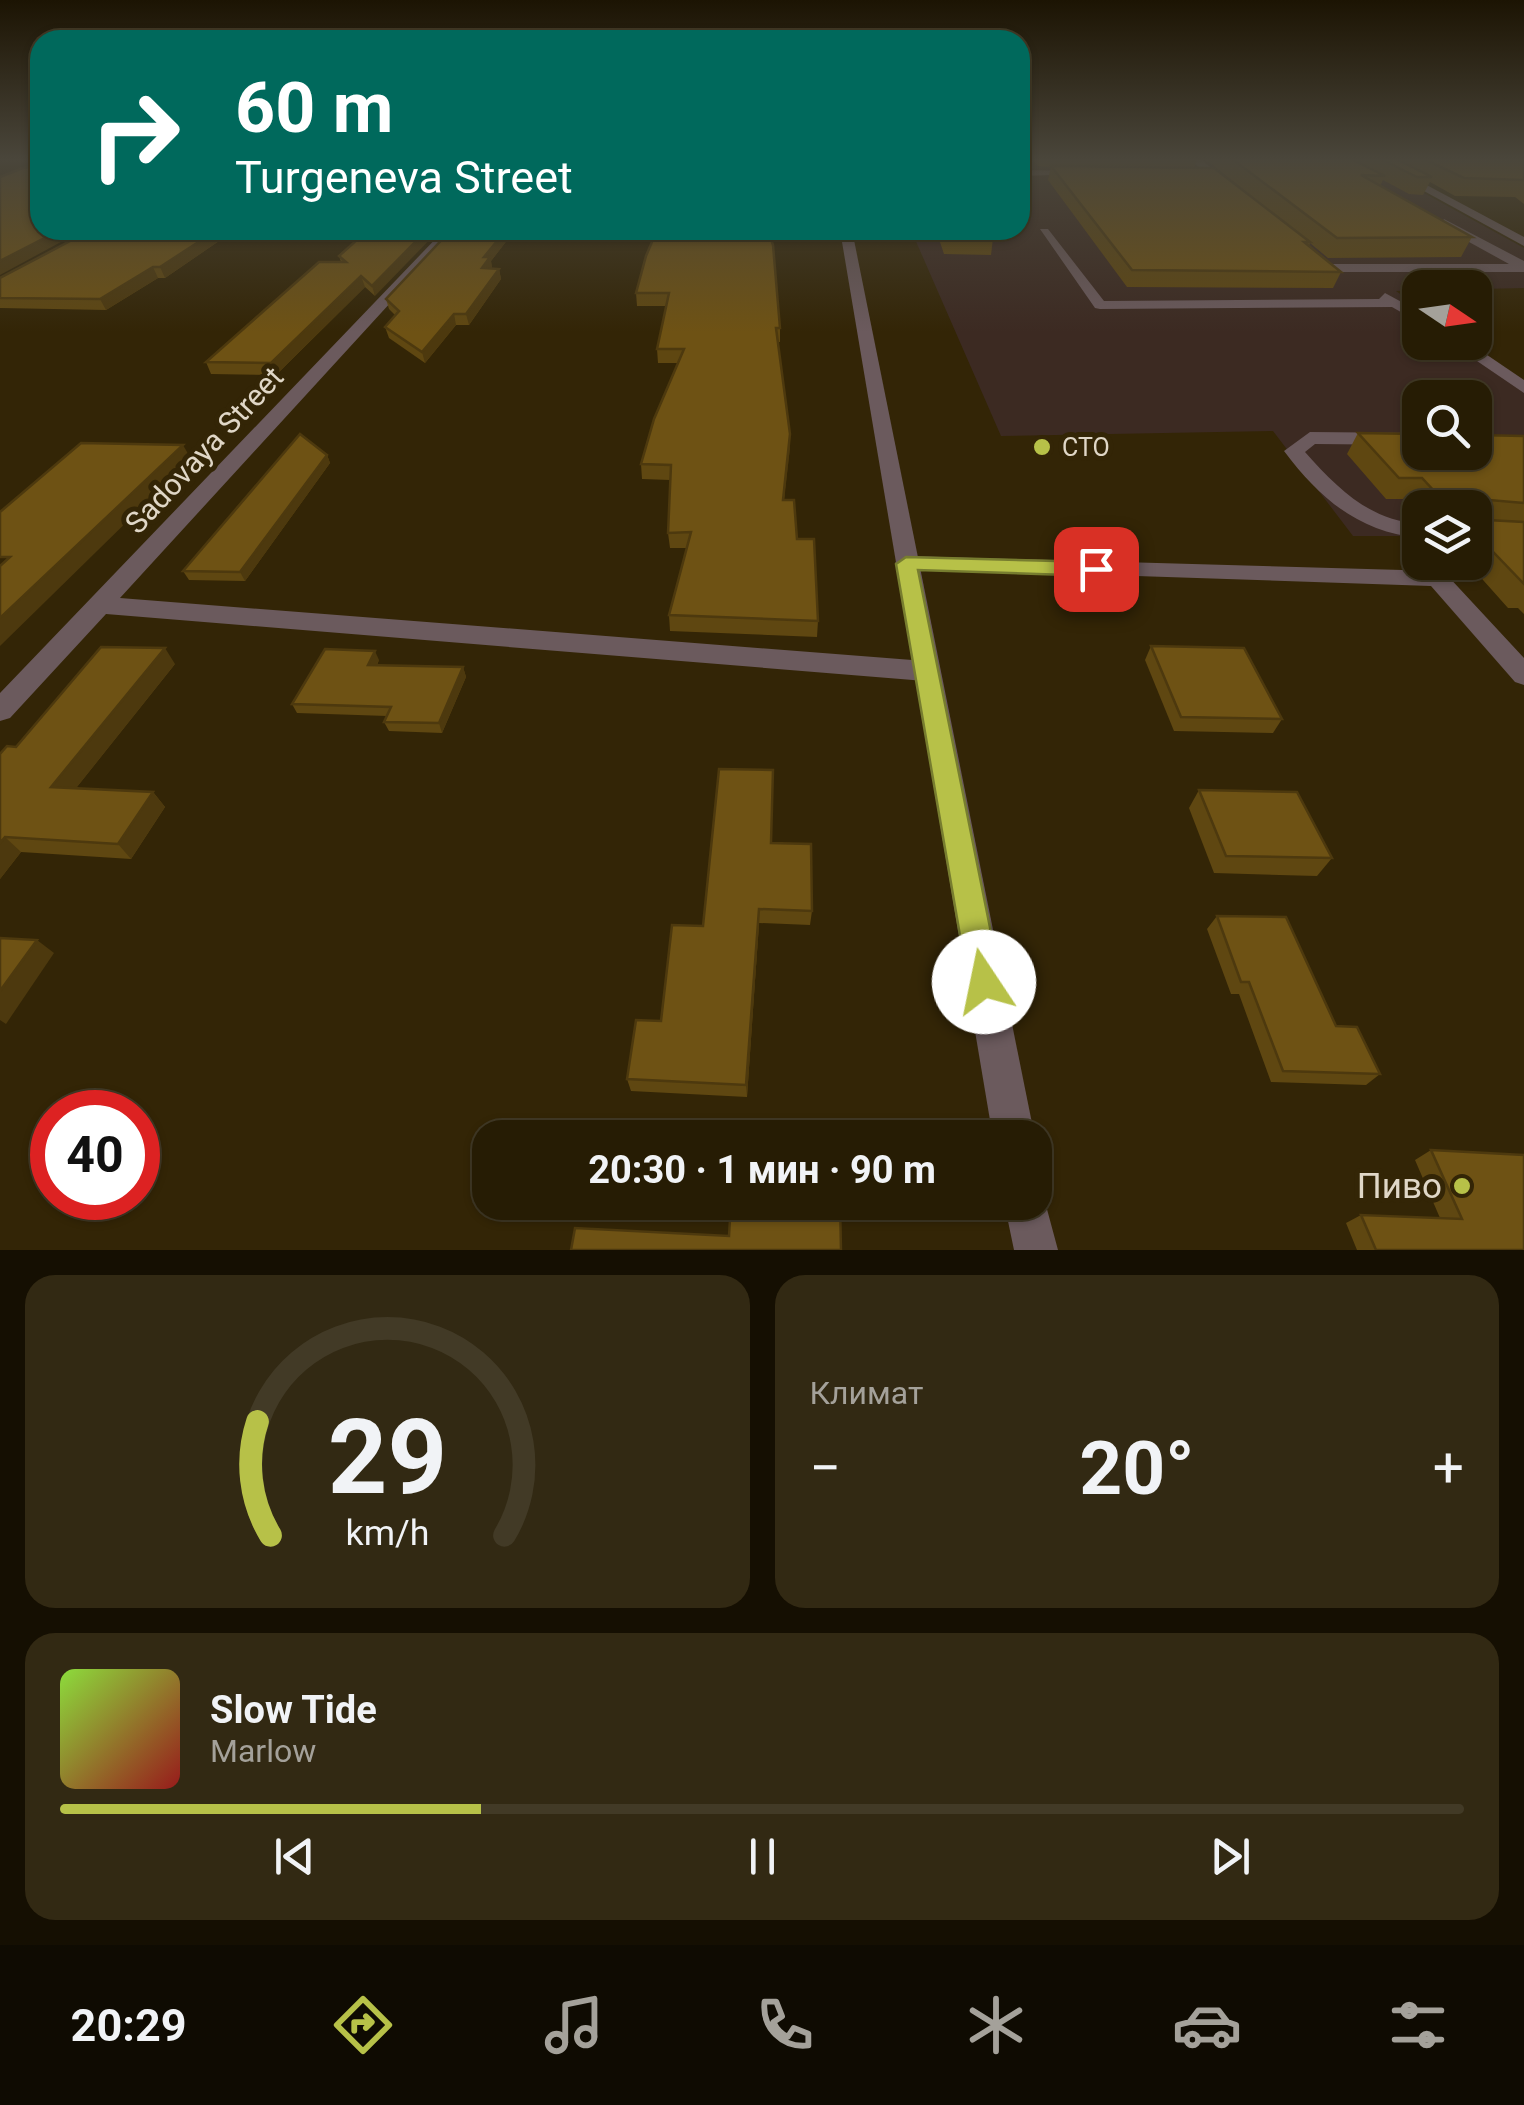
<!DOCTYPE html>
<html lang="ru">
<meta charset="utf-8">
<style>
:root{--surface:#261c04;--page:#322913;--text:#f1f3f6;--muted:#a4a19a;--line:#423a26;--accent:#b7c148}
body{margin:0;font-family:Roboto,sans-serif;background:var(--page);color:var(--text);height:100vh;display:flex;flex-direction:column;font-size:38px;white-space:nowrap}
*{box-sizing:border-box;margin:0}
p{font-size:32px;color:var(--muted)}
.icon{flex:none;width:55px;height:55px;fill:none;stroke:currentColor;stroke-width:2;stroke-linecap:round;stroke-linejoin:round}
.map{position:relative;height:1250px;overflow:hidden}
.drawer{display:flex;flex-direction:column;gap:25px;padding:25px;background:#150f02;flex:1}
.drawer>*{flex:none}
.guide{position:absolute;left:30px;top:30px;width:1000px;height:210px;border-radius:30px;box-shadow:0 2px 8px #0004,0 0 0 2px var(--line);background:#00695c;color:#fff;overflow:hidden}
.needle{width:65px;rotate:103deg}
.tools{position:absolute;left:1402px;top:270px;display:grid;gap:20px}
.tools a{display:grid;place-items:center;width:90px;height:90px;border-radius:20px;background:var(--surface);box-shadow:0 2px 8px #0004,0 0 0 2px var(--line);font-size:50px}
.speed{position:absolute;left:30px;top:1090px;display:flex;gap:20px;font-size:50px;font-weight:700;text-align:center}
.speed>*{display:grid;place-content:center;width:130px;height:130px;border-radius:50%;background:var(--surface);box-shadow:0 2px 8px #0004,0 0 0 2px var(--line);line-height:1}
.speed .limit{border:15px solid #d22;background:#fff;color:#111}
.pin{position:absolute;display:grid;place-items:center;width:85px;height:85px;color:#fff;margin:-42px;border-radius:20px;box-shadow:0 5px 15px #0006}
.me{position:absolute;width:110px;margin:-55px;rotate:349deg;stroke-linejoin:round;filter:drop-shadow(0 0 8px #0008)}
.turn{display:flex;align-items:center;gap:35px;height:210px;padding:0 40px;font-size:45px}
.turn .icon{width:130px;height:130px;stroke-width:2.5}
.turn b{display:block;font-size:70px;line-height:85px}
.big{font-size:75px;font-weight:700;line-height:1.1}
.drawer .card{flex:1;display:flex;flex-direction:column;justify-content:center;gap:15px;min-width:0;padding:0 35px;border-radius:30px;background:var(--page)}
.drawer .dial{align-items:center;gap:0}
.dial svg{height:260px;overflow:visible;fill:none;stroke:var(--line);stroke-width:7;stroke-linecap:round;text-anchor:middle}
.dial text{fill:var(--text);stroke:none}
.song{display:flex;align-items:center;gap:30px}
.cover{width:120px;height:120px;border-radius:15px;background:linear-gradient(135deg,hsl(90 70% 55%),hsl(0 70% 35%))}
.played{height:10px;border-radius:5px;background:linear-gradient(90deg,var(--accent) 30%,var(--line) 30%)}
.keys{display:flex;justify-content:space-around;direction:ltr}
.heat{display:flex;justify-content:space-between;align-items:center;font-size:55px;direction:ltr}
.drawer .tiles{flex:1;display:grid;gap:25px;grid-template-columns:1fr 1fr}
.card:last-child{grid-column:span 2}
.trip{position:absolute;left:472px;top:1120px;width:580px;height:100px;border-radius:30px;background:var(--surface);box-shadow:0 2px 8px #0004,0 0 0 2px var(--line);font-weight:700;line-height:100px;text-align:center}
.menu{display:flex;height:160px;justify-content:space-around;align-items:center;background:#0f0b02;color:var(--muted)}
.menu .icon{width:70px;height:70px}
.menu .selected{color:var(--accent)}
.menu b{font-size:45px;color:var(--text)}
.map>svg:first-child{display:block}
.medical{fill:#3c2a22;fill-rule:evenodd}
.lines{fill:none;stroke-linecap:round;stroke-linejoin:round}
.service{fill:#6b5a5d;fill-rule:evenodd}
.minor{fill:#6b5a5d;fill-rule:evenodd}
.tertiary{fill:#6b5a5d;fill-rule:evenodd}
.wall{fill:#5f4711}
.shaded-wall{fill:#4d390e}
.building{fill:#6e5214;stroke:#4d390e;stroke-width:2.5}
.route{fill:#b7c148;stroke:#777d2f;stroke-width:2.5}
.poi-dot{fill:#b7c148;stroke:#332506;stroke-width:4}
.labels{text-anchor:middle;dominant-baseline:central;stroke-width:10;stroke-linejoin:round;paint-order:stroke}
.far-poi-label{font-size:25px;fill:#e0d7c7;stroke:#332506;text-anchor:start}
.street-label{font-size:30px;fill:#e0d7c7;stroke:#332506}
.near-poi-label{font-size:35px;fill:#e0d7c7;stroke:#332506;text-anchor:end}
</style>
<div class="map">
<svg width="1524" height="1250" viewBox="0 0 1524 1250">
<rect width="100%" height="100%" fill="#332506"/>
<path class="medical" d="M1020,158H1360L1524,248V288L1396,291L1420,308V342L1469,343L1524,381V540L1475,508H1420V536H1353L1273,431L1001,436L911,230H1020ZM1420,398H1475V452H1420Z"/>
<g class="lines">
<g class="service">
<polygon points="1188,158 1199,158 1238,190 1228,192"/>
<polygon points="1020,170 1079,171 1084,174 1020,176"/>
<polygon points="1444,219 1524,261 1524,272 1327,272 1302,254 1314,251 1330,264 1509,264 1440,226"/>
<polygon points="1040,229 1048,229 1104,301 1379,299 1385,293 1420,312 1420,323 1392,307 1100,309 1095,308"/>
<polygon points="1449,342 1468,342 1524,380 1524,393"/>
<path d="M1310,432L1420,433V445L1315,444L1305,452C1338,489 1369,520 1420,524V538C1359,532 1320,499 1284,451Z"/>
</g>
<g class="minor">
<polygon points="1364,158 1376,158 1524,237 1524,246"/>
<polygon points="444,230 457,230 120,598 925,661 934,664 938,671 934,678 925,681 106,614 10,718 0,721 0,693"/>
<polygon points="907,556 1438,571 1446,574 1524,658 1524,685 1515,682 1431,586 899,568 895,563 899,558"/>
</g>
<g class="tertiary">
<polygon points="840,230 852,230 1035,1138 993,1138"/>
<polygon points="1035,1184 1041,1187 1058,1250 1014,1250 1004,1202 1035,1202"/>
</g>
</g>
<g class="wall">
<polygon points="1031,158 1197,158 1194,168 1275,215 1204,158 1524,158 1524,204 1515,197 1455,196 1430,182 1423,195 1409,194 1383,180 1380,186 1472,237 1461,257 1328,258 1310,243 1309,246 1341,272 1333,288 1127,287 1048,180 1051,167 1038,166"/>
<polygon points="235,230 165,278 158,278 106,310 0,308 0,278"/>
<polygon points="368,230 375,296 365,287 276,375 211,374 206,362 341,262 339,256"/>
<polygon points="451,230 515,230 491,261 492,269 499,269 501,279 469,325 456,325 425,363 389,338 385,327 395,315 389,309 386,299"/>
<polygon points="936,230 994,230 991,255 944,254"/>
<polygon points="646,256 780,328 780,342 778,342 790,434 784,500 797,539 818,621 817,637 670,631 669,615 687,548 670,548 668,533 670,480 642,479 641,464 678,363 658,363 657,349 666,306 637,306 636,293"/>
<polygon points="1358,433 1524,436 1524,614 1518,608 1508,608 1467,562 1475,562 1475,508 1420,508 1420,511 1409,499 1386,499 1347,454"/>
<polygon points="327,455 330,463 245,581 189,580 183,571"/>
<polygon points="1151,646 1282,719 1273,733 1174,731 1145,660"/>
<polygon points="379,660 377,665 463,667 466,677 442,733 389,731 384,722 387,716 297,713 292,704"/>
<polygon points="175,664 76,788 153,792 165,807 131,859 21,852 0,879 16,747"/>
<polygon points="1199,790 1332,858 1317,876 1214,873 1189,808"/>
<polygon points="771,843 812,911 810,925 759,923 747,1097 631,1091 627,1079 661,1021 703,926"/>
<polygon points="1217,916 1336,1026 1380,1074 1366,1085 1271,1082 1239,994 1231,994 1207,929"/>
<polygon points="1431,1150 1524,1250 1357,1250 1346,1223 1361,1215 1440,1218 1415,1160"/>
</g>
<g class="shaded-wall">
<polygon points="60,230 83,230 0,275 0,261"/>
<polygon points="217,230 235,230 165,278 160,267"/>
<polygon points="427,230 439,230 375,296 372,286"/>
<polygon points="506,230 515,230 491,261 492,268 484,279 482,268 484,257"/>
<polygon points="153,267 158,278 106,310 100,299"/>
<polygon points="499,269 501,279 469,325 466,314"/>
<polygon points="361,276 365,287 276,375 271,363"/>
<polygon points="454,314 456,325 425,363 422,352"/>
<polygon points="790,434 790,449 782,515 783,500"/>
<polygon points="183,445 191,459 0,646 0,618"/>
<polygon points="327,455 330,463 245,581 240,572"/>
<polygon points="165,648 175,664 65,802 51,787"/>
<polygon points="375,651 379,660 372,674 368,665"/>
<polygon points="463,667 466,677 442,733 439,723"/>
<polygon points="153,792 165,807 131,859 118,844"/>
<polygon points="5,837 21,852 0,879 0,843"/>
<polygon points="759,909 759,923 747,1097 746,1085"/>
<polygon points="37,940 54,953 6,1024 0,1020 0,991"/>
</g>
<g class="building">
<polygon points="1231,158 1349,158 1385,176 1361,175 1472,237 1337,238"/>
<polygon points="1379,158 1394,158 1432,177 1417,177"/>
<polygon points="1422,158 1524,158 1524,180 1464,178"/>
<polygon points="40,166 40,230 60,230 0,261 0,177 23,168"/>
<polygon points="1051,166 1214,168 1310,242 1304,242 1341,272 1132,270"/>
<polygon points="91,230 217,230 160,267 153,267 100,299 0,298 0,278"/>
<polygon points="368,230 427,230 372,286 361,276 271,363 206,362 319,262 346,262 339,256"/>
<polygon points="451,230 506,230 484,257 490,257 482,268 499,269 466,314 454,314 422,352 385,327 399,311 386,299"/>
<polygon points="657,230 768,230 773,245 780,328 776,328 790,434 783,500 794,500 797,539 814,539 818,621 669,615 691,532 668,533 671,465 641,464 654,419 684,349 657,349 669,293 636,293 646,256"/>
<polygon points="947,230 994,230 995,232 948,231"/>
<polygon points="1358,433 1420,434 1420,452 1475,452 1475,435 1524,436 1524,503 1490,500 1488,520 1524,522 1524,584 1475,533 1475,508 1450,508 1422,478 1399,478"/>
<polygon points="300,434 327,455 240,572 183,571"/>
<polygon points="81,443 183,445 0,618 0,566 10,557 0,557 0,512"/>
<polygon points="1151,646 1244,648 1282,719 1181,717"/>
<polygon points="101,647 165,648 51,787 153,792 118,844 5,837 0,843 0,754 7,746 16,747"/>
<polygon points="325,649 375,651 368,665 463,667 439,723 384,722 391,707 292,704"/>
<polygon points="719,769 773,770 771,843 811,844 812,911 759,909 746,1085 627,1079 636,1020 661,1021 672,925 703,926"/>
<polygon points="1199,790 1297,792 1332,858 1226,856"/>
<polygon points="1217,916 1286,917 1336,1026 1357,1027 1380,1074 1283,1071 1249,982 1241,982"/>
<polygon points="0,938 37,940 0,991"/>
<polygon points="1431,1150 1524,1155 1524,1250 1376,1250 1361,1215 1462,1219"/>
<polygon points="731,1202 840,1202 841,1250 571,1250 575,1228 729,1236"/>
</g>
<linearGradient id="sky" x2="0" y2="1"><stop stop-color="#1c1403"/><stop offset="0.48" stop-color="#4a463b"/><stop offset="1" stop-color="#4a463b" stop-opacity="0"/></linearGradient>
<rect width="1524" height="332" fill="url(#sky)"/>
<polygon class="route" points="906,557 1096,562 1107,569 1096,576 918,570 1001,982 996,994 984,998 973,994 968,982 896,564"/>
<g class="poi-dot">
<circle cx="1042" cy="447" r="10"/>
<circle cx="1462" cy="1186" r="10"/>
</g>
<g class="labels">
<g class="far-poi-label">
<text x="1062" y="447">СТО</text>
</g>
<g class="street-label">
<text transform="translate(204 450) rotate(-47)">Sadovaya Street</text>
</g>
<g class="near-poi-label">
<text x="1442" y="1186">Пиво</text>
</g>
</g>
</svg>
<div class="tools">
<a><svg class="needle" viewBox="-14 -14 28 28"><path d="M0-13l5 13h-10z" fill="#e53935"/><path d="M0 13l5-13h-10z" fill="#a4a19a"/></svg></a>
<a><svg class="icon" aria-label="search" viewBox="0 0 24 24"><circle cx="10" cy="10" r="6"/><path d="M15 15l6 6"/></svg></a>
<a><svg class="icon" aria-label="layers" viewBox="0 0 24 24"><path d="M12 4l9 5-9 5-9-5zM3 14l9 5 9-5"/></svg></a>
</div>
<div class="speed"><div class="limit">40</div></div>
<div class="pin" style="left:1096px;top:569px;background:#d93025"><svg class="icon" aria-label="arrive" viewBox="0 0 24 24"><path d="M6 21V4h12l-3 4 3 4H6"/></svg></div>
<svg class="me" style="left:984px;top:982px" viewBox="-20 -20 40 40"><circle r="19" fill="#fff"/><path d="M0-13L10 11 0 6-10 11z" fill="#b7c148"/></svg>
<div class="trip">20:30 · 1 мин · 90 m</div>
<div class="guide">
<div class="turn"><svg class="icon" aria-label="right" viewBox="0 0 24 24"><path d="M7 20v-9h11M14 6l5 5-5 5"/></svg><div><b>60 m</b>Turgeneva Street</div></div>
</div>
</div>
<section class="drawer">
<div class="tiles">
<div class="card dial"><svg viewBox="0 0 100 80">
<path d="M14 69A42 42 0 1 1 86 69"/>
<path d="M14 69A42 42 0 0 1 10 34" stroke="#b7c148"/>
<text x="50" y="56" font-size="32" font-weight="700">29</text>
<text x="50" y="72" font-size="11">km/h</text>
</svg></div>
<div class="card"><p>Климат</p>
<div class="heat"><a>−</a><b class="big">20°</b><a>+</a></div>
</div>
<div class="card">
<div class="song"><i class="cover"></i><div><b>Slow Tide</b><p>Marlow</p></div></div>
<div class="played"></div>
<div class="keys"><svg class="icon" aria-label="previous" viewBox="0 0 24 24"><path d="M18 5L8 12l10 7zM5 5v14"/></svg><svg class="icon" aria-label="pause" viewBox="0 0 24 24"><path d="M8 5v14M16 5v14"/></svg><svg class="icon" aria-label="next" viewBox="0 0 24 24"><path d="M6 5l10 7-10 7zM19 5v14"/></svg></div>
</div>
</div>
</section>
<nav class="menu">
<b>20:29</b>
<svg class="icon selected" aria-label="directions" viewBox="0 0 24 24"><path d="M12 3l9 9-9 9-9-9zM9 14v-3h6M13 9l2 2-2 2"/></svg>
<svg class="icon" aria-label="music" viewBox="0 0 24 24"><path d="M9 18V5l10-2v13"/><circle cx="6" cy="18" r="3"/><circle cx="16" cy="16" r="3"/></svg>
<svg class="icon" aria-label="phone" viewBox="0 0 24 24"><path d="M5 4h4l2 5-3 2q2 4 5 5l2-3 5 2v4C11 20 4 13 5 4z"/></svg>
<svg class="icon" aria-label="climate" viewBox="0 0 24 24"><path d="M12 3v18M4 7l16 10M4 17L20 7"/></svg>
<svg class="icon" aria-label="car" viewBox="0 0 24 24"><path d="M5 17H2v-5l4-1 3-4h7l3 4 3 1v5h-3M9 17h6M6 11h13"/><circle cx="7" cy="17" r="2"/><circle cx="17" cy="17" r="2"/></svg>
<svg class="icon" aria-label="filters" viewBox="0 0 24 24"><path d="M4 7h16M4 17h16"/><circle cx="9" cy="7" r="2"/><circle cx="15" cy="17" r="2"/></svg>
</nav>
